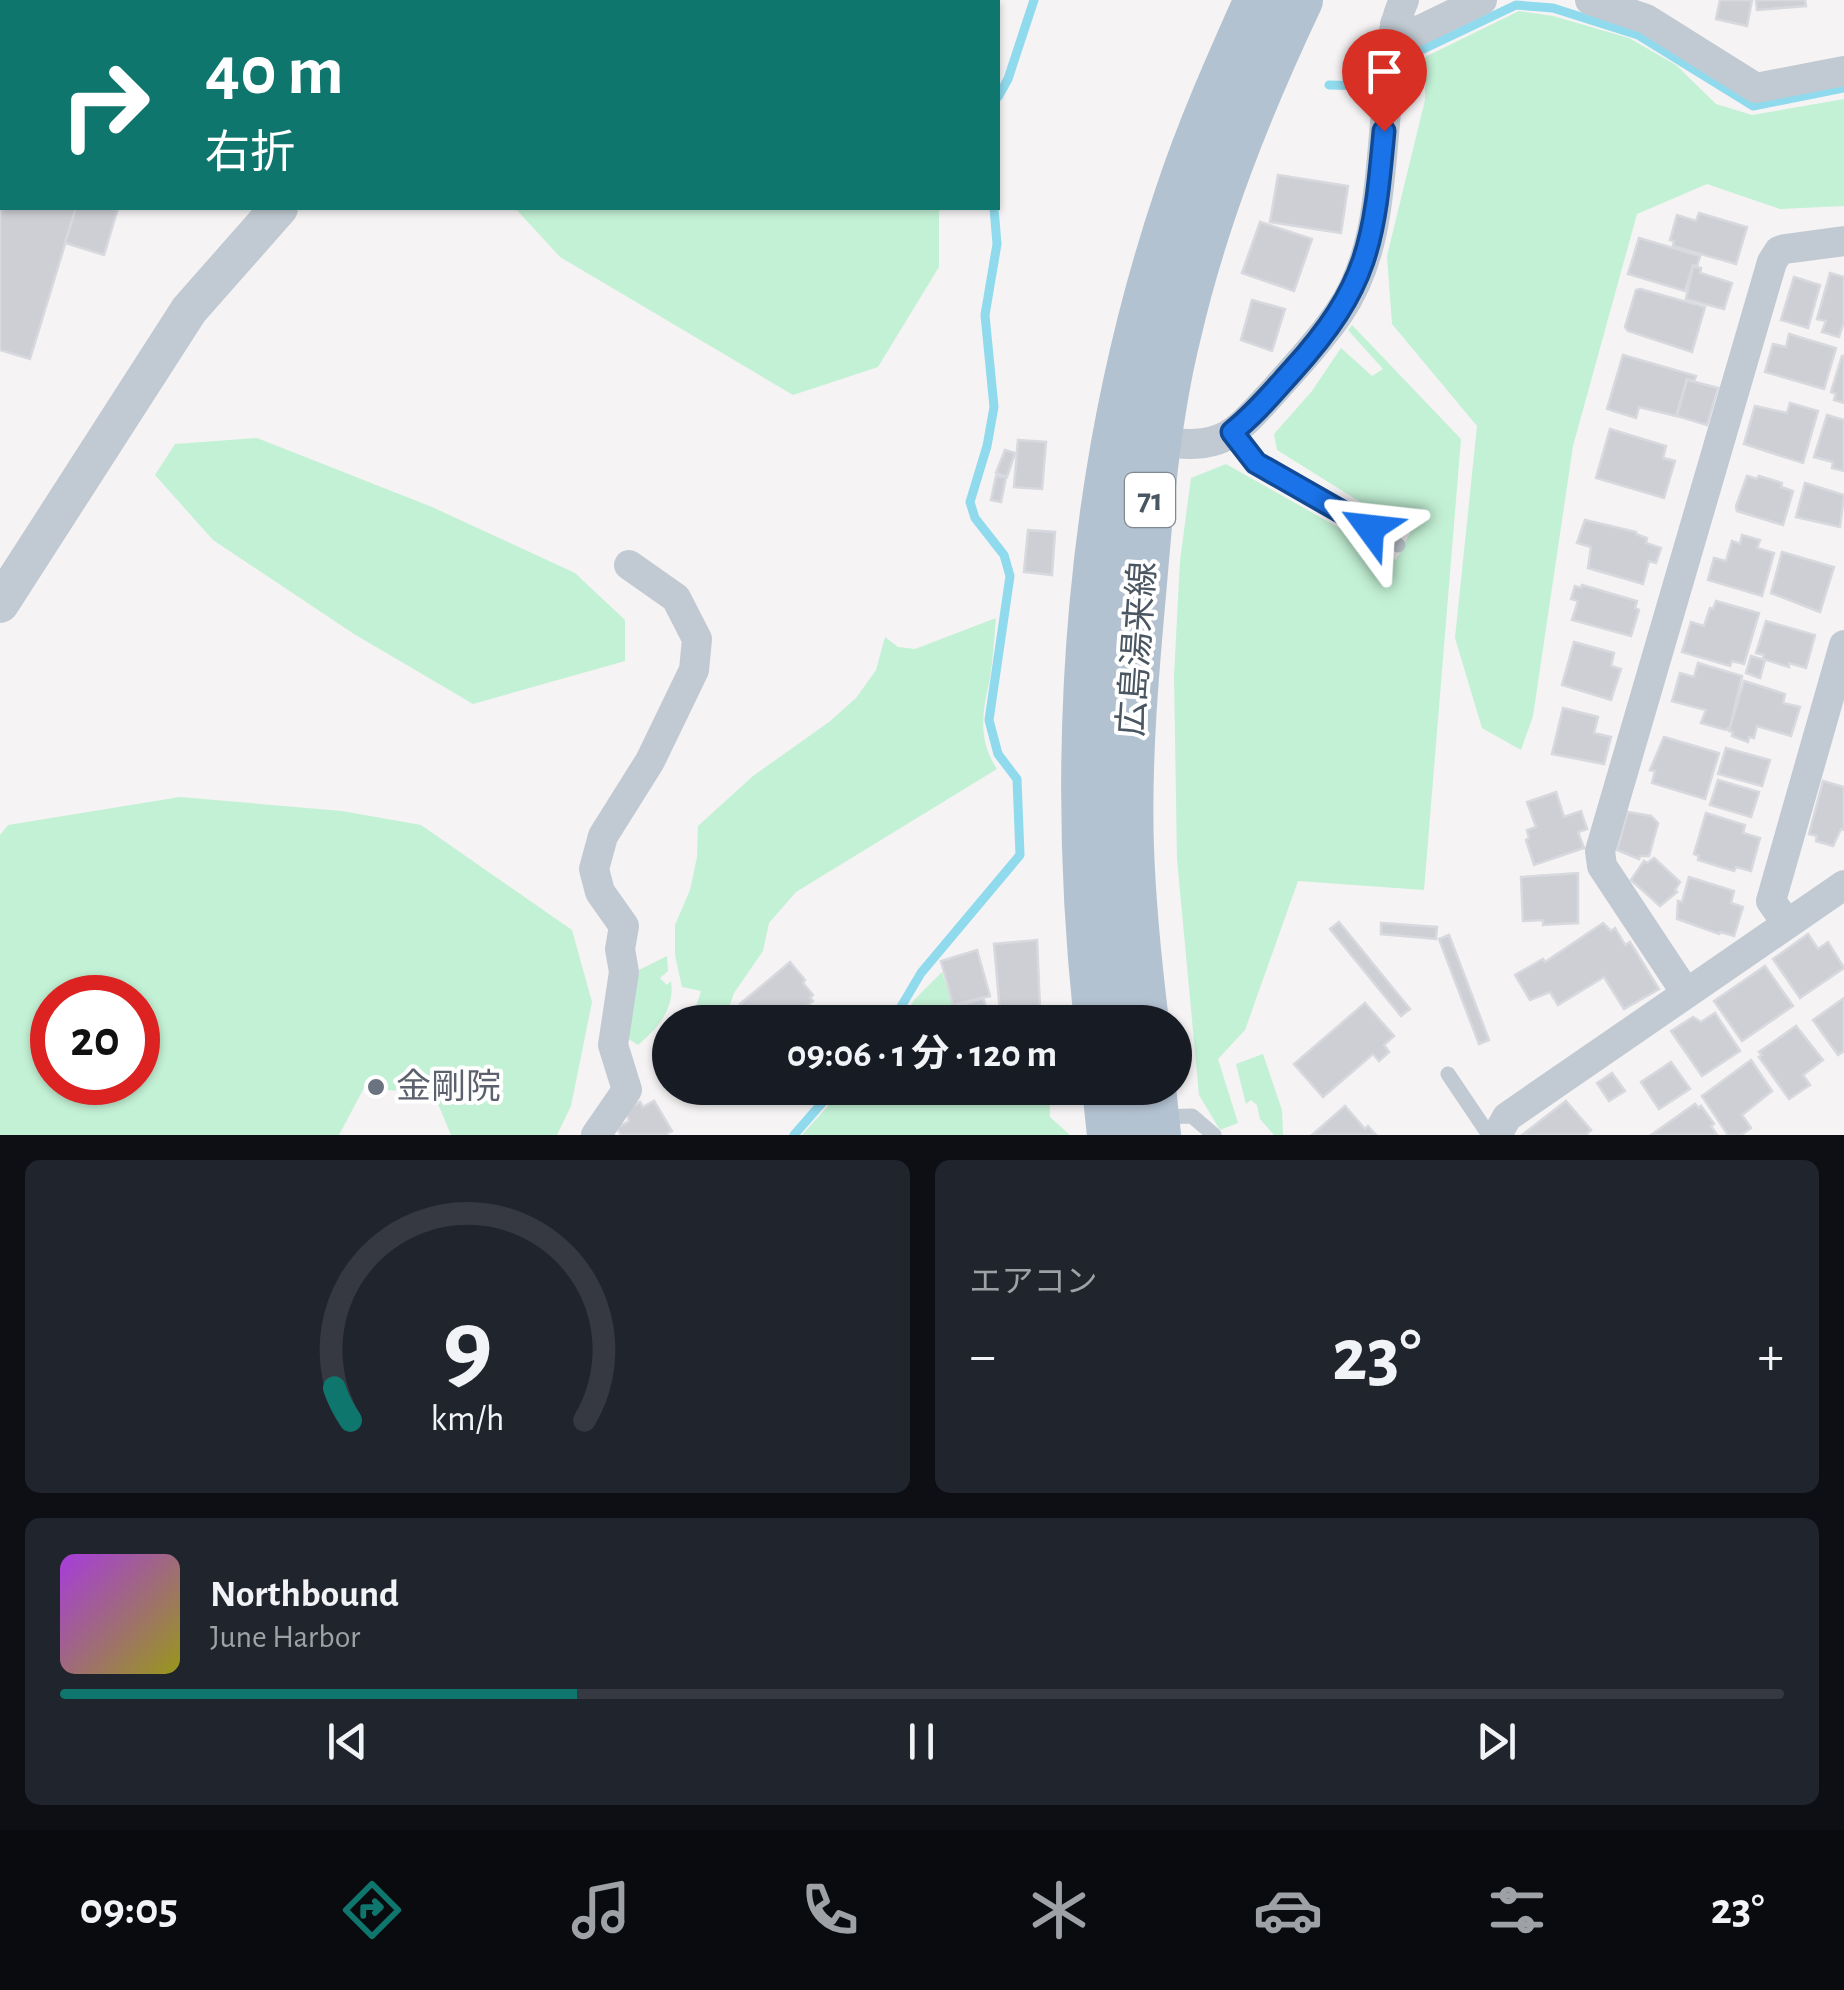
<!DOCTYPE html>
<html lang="ja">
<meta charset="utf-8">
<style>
:root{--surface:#171b24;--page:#20242c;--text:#f1f3f6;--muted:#9ea1a6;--line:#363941;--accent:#0f766e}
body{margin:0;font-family:"Alegreya Sans","Noto Sans JP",sans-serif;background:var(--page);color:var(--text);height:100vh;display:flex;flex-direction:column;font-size:38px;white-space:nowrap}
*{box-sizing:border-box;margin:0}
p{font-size:32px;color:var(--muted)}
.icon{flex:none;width:55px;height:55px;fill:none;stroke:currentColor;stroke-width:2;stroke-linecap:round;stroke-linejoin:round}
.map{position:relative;height:1135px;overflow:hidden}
.sheet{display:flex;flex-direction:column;gap:25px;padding:25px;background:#0d0f14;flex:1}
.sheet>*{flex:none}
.banner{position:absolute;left:0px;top:0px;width:1000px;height:210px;box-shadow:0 2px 8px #0004;background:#0f766e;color:#fff;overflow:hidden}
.speed{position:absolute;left:30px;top:975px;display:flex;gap:20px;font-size:50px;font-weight:700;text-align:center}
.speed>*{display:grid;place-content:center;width:130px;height:130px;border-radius:50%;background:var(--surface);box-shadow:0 2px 8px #0004;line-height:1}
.speed .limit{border:15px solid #d22;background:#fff;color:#111}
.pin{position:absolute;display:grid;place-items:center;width:85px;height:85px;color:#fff;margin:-102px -42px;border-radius:50% 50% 50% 0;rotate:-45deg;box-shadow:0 0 10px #0007}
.pin .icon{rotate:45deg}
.me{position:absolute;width:110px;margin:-55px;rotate:300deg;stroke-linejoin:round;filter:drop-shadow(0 0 8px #0008)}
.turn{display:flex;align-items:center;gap:35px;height:210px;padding:0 40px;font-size:45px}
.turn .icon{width:130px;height:130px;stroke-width:2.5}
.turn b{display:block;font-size:70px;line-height:85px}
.big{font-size:75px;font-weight:700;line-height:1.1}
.sheet .card{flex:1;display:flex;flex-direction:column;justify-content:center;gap:15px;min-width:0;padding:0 35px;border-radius:15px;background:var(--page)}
.sheet .dial{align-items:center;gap:0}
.dial svg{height:260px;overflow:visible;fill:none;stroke:var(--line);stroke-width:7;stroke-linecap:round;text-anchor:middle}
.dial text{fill:var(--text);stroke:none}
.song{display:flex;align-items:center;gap:30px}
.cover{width:120px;height:120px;border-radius:15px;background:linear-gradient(135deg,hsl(280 70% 55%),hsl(60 70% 35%))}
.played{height:10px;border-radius:5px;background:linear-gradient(90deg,var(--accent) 30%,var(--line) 30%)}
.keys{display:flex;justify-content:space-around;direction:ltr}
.heat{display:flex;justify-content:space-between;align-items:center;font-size:55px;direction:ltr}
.sheet .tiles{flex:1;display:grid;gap:25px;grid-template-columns:1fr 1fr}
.card:last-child{grid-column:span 2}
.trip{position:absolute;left:652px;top:1005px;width:540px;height:100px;border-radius:50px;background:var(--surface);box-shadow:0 2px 8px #0004;font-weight:700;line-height:100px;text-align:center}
.dock{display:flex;height:160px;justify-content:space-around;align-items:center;background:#090b0e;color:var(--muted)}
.dock .icon{width:70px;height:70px}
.dock .current{color:var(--accent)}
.dock b{font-size:45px;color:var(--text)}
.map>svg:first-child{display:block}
.green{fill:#c3f1d5;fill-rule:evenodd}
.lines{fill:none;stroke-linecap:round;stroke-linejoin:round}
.stream{stroke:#90daee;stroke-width:9}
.building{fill:#cdcfd5;stroke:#d7d9de;stroke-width:2.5}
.service{stroke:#c1cad2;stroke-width:15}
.minor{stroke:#c1cad2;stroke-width:30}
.tertiary{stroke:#c1cad2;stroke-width:38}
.primary{stroke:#b3c2d1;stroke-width:48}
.route-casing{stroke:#114b97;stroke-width:25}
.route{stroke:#1a73e8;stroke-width:18}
.worship-dot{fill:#6b7280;stroke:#fff;stroke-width:4}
.labels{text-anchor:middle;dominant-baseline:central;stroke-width:8;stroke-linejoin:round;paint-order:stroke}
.shield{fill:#fff;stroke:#808990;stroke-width:2.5}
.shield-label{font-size:32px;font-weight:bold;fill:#4a5661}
.street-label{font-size:35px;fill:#4a5661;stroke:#fff}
.worship-label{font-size:35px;fill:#5b616d;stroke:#fff;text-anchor:start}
</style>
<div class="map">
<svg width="1844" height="1135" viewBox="0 0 1844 1135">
<rect width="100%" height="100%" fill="#f5f3f3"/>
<g class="green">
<polygon points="326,0 957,0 957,2"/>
<polygon points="1519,11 1553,16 1629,38 1676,65 1716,104 1752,115 1844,99 1844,206 1780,209 1707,184 1637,214 1573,446 1533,716 1521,750 1482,728 1455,638 1477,426 1392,324 1387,256 1425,100 1425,57"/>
<polygon points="515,208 939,208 939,267 878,367 793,395 560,257"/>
<polygon points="1352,325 1461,439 1424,890 1298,881 1245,1030 1218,1059 1238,1123 1220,1130 1199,1095 1177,859 1174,676 1180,561 1191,478 1226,464 1396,560 1410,533 1277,450 1274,434 1312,391 1341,348 1372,376 1383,369 1348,330"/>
<polygon points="257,438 432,507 575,573 625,620 625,661 473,704 354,634 213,540 155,475 175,444"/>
<path d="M996,618C994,639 993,662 989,683C982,713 978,741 997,769L796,892L769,923L763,951L734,993L726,1016L715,1022H691L701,991L682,987L675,955V925L690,890L697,857L698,826L753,776L829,722L856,698L876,670L885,637L898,647L915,649Z"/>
<path d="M180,797L342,811L421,825L572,930L592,1002L571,1106L557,1135H451L434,1094L364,1088L339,1135H0V835L8,825ZM52,998H138V1082H52Z"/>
<path d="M667,956L668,971L660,978L667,985L671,981C675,1009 658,1028 638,1045L627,1038L635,972Z"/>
<polygon points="942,972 958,1022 901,1022 914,1000"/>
<polygon points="1263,1054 1282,1110 1283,1135 1274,1135 1260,1119 1257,1105 1251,1100 1246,1104 1236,1064"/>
<polygon points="844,1088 1049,1088 1050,1117 1070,1135 802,1135"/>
</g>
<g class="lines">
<g class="stream">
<polyline points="1329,85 1367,86"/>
<polyline points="1406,87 1414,87 1415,53 1516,5 1553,8 1638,35 1753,106 1844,88"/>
<polyline points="998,97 1008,79 1034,0"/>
<polyline points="892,1022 921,973 1020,855 1017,779 998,754 989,720 1010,576 1004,555 975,518 970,502 987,446 994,407 985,315 997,244 994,208"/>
<polyline points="794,1135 835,1088"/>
</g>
</g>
<g class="building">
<polygon points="1720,0 1752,0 1747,26 1716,19"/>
<polygon points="1756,0 1805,0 1806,6 1757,10"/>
<polygon points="0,149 2,208 76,208 30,359 0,350"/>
<polygon points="1278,175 1348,186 1341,233 1270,222"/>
<polygon points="76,208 118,208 104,255 65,243"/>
<polygon points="1699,213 1747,227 1736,264 1673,246 1674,241 1670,240 1677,215 1696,221"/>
<polygon points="1260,222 1312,239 1294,291 1242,273"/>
<polygon points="1639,238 1700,256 1697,266 1693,265 1685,291 1628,274"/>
<polygon points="1693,266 1701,268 1700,273 1732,283 1724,309 1686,299"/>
<polygon points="1830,273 1844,277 1844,321 1839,337 1822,332 1826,321 1817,319"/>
<polygon points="1794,277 1820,285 1808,328 1781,320"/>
<polygon points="1640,289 1705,307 1692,352 1628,331 1625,327 1636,290"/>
<polygon points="1252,300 1285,309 1272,351 1241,340"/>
<polygon points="1789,334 1836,348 1824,389 1765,372 1773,344 1786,347"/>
<polygon points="1623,355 1696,376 1694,381 1687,379 1676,416 1639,407 1636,418 1607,409"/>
<polygon points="1842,356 1844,356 1844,403 1834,400 1836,394 1831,392"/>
<polygon points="1687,380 1718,388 1707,425 1677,416"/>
<polygon points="1790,403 1818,411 1803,463 1744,444 1755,406 1787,413"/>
<polygon points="1827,415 1844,420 1844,471 1832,468 1833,462 1814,457"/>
<polygon points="1610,429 1666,446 1663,458 1675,461 1664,498 1596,478"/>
<polygon points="1018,440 1046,442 1042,489 1014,487"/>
<polygon points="1005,450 1015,453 1007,477 996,473"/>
<polygon points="996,476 1006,477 1001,502 991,500"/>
<polygon points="1747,476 1757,479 1759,476 1782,483 1781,487 1793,491 1783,525 1737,511 1736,506"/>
<polygon points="1805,483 1844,495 1840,527 1796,517"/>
<polygon points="1585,520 1636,532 1636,534 1647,538 1646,543 1661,548 1656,563 1649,561 1643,584 1588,568 1591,547 1577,543"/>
<polygon points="1028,530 1055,532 1052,575 1024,572"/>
<polygon points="1742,535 1760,540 1757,548 1774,553 1762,596 1708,580 1714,558 1726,561 1732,541 1740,544"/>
<polygon points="1782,552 1834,567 1820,612 1771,593"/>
<polygon points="1582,585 1637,601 1635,608 1639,610 1631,636 1572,620 1578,601 1571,599 1575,586 1581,588"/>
<polygon points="1716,601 1759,613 1744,664 1732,661 1730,666 1682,652 1691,622 1704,626 1710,608 1713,609"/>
<polygon points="1766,621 1815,635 1806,668 1789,663 1789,667 1763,659 1764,655 1756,653"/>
<polygon points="1574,642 1614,653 1611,666 1621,669 1611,700 1562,685"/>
<polygon points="1751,656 1765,660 1760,678 1746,673"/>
<polygon points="1698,663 1742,676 1730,727 1726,730 1701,723 1706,710 1672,701 1680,673 1694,677"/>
<polygon points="1744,681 1785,694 1783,703 1800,707 1791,736 1757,726 1754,738 1749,737 1748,742 1732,736 1733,732 1729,731"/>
<polygon points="1563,708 1598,717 1594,733 1611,737 1604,764 1552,754"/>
<polygon points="1664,737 1719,753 1705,799 1652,783 1655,771 1650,770"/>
<polygon points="1726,748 1770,760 1762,786 1718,774"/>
<polygon points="1718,780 1759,792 1751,817 1710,805"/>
<polygon points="1823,781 1844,787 1844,830 1841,829 1833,846 1816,841 1817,836 1809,834"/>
<polygon points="1556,792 1564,817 1581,811 1587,829 1578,832 1584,848 1534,865 1526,840 1529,838 1527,830 1536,827 1527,802"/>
<polygon points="1628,812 1651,816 1658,823 1649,856 1640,856 1639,859 1617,850"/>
<polygon points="1706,813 1745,825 1743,833 1760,838 1751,871 1736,867 1734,871 1698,860 1699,856 1694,854"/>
<polygon points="1654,858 1680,882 1675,890 1677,892 1660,906 1631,880 1644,861 1647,863"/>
<polygon points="1578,873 1578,923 1543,925 1543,920 1523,921 1521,877"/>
<polygon points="1689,877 1734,891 1731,903 1743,907 1734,936 1720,932 1719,934 1677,919 1678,901 1682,902"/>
<polygon points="1339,922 1410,1009 1401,1016 1330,929"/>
<polygon points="1381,923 1437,927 1436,939 1381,934"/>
<polygon points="1603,923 1611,931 1615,928 1625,945 1630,942 1659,989 1624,1009 1604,977 1558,1005 1550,992 1530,1000 1515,975 1543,959 1545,962"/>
<polygon points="1808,934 1818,949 1828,942 1844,968 1800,998 1773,959"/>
<polygon points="1449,935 1489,1040 1479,1044 1439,939"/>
<polygon points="1037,940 1040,1008 1000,1012 994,944"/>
<polygon points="977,950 990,996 953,1005 941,961"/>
<polygon points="790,962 805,980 803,983 813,995 810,998 813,1001 787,1022 756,1022 740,1004"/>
<polygon points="1765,966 1793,1006 1742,1041 1714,1001"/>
<polygon points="983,998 990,1018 964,1022 958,1006"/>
<polygon points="1844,998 1844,1051 1838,1055 1813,1020"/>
<polygon points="1365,1003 1394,1036 1384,1045 1389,1052 1379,1061 1373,1054 1323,1097 1294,1064"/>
<polygon points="1715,1013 1740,1051 1702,1076 1671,1031 1693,1017 1701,1022"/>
<polygon points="1796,1026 1823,1060 1803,1075 1810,1085 1789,1099 1759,1057 1762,1055 1759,1052"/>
<polygon points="1751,1060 1772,1091 1742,1115 1751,1128 1741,1135 1728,1135 1702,1096"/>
<polygon points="1671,1062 1690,1089 1659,1109 1641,1082"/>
<polygon points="1612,1073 1625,1091 1609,1101 1597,1083"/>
<polygon points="654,1101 672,1131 665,1135 621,1135 617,1128 629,1121 626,1110 640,1102 643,1107"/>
<polygon points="1566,1101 1591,1130 1586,1135 1522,1135"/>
<polygon points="1695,1104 1699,1108 1701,1106 1714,1124 1711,1126 1717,1135 1651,1135"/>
<polygon points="1345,1106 1365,1129 1368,1126 1376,1135 1312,1135"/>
</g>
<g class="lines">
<g class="service">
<polyline points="1232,432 1256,463 1398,545"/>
<polyline points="1448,1074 1489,1135"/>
<polyline points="1159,1117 1192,1116 1214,1135"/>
</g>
<g class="minor">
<polyline points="1590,0 1646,19 1756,88 1844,71"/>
<polyline points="1395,24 1416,32 1482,0"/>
<path d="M1157,441C1223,451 1233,436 1275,390C1297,365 1320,341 1339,313C1379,255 1379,181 1386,113C1389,75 1388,34 1404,0"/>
<polyline points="1787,924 1771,901 1844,645"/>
<polyline points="1686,993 1602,866 1600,851 1772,262 1779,251 1785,249 1844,241"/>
<polyline points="596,1135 627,1090 613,1045 624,972 620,949 624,926 600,892 594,869 603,836 650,761 694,670 697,639 676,598 629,565"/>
<polyline points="1497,1135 1507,1117 1844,885"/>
</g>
<g class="tertiary">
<polyline points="243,0 247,2"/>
<polyline points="0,604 189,310 279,208"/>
</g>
<g class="primary">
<path d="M1098,1022C1068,747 1089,461 1178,197C1200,130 1229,65 1258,0"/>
<path d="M1145,1022C1138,965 1132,907 1130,848C1127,759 1135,671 1143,583C1150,500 1157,416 1177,335C1204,218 1248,108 1299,0"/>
<polyline points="1106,1088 1111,1135"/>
<polyline points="1152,1088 1157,1135"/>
</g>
</g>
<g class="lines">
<g class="route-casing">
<path id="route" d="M1370,528L1256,463L1232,432C1255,414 1273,392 1292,371C1369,286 1374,242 1384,131"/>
</g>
<use href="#route" class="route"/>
</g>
<circle class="worship-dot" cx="376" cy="1087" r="10"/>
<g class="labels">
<rect class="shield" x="1125" y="473" width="50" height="54" rx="8"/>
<g class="shield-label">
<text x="1150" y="500">71</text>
</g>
<g class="street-label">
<text transform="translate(1138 649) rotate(-86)">広島湯来線</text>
</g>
<g class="worship-label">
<text x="396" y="1087">金剛院</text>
</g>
</g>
</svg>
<div class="speed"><div class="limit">20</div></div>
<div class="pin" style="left:1384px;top:131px;background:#d93025"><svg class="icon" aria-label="arrive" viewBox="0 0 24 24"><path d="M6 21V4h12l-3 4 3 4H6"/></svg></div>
<svg class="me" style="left:1370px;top:528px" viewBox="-20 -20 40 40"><path d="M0-17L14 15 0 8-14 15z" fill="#1a73e8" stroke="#fff" stroke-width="4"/></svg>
<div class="trip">09:06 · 1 分 · 120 m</div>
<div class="banner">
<div class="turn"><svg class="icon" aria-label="right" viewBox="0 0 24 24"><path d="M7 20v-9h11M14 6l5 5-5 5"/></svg><div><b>40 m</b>右折</div></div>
</div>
</div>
<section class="sheet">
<div class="tiles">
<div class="card dial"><svg viewBox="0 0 100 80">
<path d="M14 69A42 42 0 1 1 86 69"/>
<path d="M14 69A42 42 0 0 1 9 59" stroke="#0f766e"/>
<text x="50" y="56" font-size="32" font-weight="700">9</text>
<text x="50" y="72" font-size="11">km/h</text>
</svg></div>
<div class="card"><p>エアコン</p>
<div class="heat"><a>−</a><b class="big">23°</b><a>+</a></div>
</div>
<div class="card">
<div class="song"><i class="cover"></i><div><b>Northbound</b><p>June Harbor</p></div></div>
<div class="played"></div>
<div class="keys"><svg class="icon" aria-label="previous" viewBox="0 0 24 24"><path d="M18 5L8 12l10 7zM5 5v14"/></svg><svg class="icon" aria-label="pause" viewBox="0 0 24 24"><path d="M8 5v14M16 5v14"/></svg><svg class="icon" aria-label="next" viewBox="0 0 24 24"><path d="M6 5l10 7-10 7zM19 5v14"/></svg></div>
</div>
</div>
</section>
<nav class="dock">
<b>09:05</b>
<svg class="icon current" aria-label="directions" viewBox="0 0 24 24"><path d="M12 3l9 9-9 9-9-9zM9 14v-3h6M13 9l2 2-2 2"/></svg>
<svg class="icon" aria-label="music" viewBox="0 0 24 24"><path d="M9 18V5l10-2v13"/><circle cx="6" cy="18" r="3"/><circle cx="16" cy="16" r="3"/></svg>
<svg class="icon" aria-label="phone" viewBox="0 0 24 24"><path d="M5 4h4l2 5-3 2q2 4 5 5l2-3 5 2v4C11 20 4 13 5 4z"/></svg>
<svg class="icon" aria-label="climate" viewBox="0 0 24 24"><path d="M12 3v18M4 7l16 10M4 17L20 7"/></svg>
<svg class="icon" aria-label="car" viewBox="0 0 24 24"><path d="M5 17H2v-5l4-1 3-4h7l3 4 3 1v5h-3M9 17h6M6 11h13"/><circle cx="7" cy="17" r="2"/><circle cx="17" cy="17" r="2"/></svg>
<svg class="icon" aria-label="filters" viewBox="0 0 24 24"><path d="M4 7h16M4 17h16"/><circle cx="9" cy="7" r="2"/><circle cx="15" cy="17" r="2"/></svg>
<b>23°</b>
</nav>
